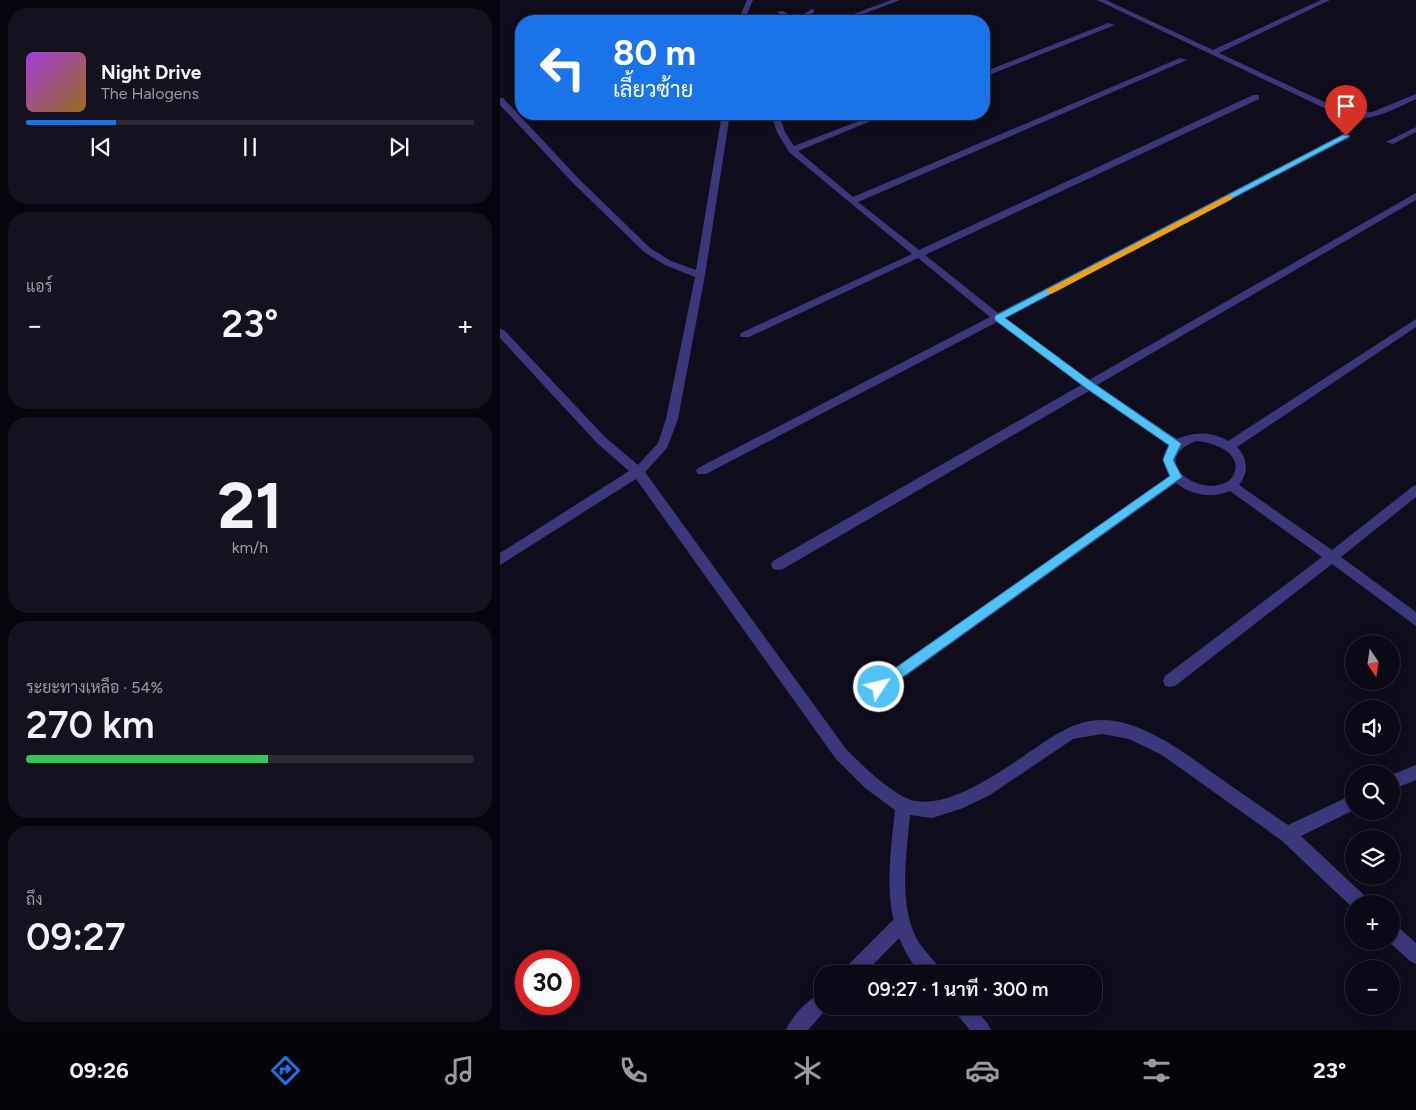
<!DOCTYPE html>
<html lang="th">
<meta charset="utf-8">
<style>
:root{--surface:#0b0915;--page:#14121e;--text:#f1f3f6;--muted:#9a9aa0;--line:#2b2a34;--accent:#1a73e8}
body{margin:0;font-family:Figtree,Sarabun,sans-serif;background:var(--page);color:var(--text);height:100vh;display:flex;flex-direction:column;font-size:19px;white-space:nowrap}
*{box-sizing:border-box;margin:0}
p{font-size:16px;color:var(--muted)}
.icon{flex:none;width:28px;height:28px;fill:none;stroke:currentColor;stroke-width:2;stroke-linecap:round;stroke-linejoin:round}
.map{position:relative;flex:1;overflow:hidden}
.panel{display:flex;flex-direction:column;gap:8px;padding:8px;background:#06050c;width:500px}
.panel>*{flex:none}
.top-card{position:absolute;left:15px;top:15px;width:475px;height:105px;border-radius:20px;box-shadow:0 2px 12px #0003,0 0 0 1px var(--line);background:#1a73e8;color:#fff;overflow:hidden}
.needle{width:32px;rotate:167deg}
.fabs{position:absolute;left:845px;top:635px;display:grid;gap:10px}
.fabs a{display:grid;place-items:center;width:55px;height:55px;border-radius:50%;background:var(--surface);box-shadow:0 2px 12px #0003,0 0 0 1px var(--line);font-size:25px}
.speed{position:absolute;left:15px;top:950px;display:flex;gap:10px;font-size:25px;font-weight:700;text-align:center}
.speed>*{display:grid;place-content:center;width:65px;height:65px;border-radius:50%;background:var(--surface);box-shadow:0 2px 12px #0003,0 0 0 1px var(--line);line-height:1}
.speed .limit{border:8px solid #d22;background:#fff;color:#111}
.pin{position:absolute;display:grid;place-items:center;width:42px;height:42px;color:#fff;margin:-51px -21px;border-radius:50% 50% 50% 0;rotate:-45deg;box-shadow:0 0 5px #0007}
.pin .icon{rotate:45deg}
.me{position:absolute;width:55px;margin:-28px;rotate:55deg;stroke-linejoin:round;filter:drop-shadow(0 0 4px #0008)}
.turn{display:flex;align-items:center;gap:18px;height:105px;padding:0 15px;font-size:22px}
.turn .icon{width:65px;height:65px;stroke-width:2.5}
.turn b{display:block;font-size:35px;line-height:42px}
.big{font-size:38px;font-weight:600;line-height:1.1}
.panel .widget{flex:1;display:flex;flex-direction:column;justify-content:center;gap:8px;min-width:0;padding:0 18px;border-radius:20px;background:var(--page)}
.panel .dial{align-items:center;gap:0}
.dial b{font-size:65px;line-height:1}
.song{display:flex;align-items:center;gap:15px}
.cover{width:60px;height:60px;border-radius:8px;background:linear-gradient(135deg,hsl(280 70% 55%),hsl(40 70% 35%))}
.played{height:5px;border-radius:2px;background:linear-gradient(90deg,var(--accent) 20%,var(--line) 20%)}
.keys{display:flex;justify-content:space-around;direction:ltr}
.heat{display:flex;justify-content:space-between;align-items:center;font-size:28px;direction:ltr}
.charge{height:8px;border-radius:4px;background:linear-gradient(90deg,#34c759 54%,var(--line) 0)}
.trip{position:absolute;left:314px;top:965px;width:288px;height:50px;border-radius:20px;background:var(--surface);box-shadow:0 2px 12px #0003,0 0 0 1px var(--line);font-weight:600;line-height:50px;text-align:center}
.dock{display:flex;height:80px;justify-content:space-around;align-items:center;background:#040408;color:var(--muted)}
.dock .icon{width:35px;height:35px}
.dock .on{color:var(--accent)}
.dock b{font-size:22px;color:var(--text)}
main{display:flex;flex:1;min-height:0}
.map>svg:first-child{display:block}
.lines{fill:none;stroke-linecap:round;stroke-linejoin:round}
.service{fill:#3a387b;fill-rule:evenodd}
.minor{fill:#3a387b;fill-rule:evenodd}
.route{fill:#4fc3f7;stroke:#337fa1}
.slow{fill:#f59e0b}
</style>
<main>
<section class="panel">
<div class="widget">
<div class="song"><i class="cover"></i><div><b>Night Drive</b><p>The Halogens</p></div></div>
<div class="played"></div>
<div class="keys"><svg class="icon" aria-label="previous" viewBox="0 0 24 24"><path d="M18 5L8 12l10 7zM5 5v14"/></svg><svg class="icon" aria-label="pause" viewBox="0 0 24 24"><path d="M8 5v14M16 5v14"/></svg><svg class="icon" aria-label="next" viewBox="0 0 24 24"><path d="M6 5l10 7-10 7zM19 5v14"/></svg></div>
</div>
<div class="widget"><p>แอร์</p>
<div class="heat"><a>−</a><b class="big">23°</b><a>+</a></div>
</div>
<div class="widget dial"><b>21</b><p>km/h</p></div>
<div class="widget"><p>ระยะทางเหลือ · 54%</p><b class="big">270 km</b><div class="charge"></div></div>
<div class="widget"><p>ถึง</p><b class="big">09:27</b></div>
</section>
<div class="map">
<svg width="916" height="1030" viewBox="0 0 916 1030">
<rect width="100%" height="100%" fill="#0f0c1c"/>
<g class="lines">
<g class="service">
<polygon points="402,915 408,917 410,923 408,929 364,974 342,974 345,968 396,917"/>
<path d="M322,993V1006H329L308,1030H286C291,1017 309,998 322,993Z"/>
</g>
<g class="minor">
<polygon points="247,0 253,0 244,21 238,21"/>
<polygon points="391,0 400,0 345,21 335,21"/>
<path d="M597,0H606L713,50L821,0H830L719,53L848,113L872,112L916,94V99C892,110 870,123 843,117Z"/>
<path d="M312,9L314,10V12C301,22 291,25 277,12L283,11L296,19Z"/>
<polygon points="608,23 615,25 484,77 484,72"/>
<path d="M680,58L687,60L358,202L419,250L753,95H759V99L425,255L498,313L843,134H849V138L505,318L589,380L916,193V200L597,385L677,439C695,432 710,431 728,441L916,319V327L737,447C748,459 749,472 739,485L832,550L912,487L916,485V497L841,557L916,612V626L832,564L675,686L670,687L665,686L663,681L665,676L822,557L730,491C712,499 691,495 676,483L384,692L379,694L374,692L372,687L374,682L669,476C664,465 660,455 669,446L589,391L283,569L278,570L273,569L271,565L273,561L581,385L497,322L206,474H198L196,471L198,468L490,317L418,258L249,337H241L240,335L241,333L412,254L289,152L277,132L271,114H279L285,132L294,146L377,114H388L298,151L353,197ZM696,441C712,442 743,452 734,474C732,479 727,483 722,484C694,494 649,459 696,441Z"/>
<path d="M0,98H3L79,179L150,248L171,261L196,270L222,114H230L205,275L178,419L167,448L145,472L346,749C364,767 382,785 404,797C442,818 509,765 540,745C559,732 578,720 602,720C644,720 687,755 720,778C742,794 765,809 788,825L854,794V810L801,836L867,898L869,904H854V909L781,840L662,755L629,739L602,734L573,739L490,795L463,808L432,818L410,815C407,852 399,897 414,933C420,949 435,958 442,974H421C379,924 389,870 395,810L365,788L336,759L136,479L0,565V553L129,471L97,443L0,338V329L4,330L105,437L138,465L158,443L166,419L195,277L165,265L144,252L73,183L0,105Z"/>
<polygon points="916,127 916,132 893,144 886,142"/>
<polygon points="916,765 916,780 891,790 891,775"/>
<polygon points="891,924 897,926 916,943 916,964 910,961 888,941 891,941"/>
<polygon points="452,1006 473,1006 488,1024 491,1030 470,1030 455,1012"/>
</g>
</g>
<polygon class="route" points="843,135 850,136 505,318 593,383 679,442 681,444 673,460 682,477 383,691 379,693 374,691 372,687 374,683 670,476 663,460 669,445 586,388 495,320 495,316"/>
<polygon class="slow" points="729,195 732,196 732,199 553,293 550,294 545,291"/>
</svg>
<div class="fabs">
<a><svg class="needle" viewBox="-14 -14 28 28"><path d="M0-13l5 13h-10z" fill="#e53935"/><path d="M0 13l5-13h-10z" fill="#9a9aa0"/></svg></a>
<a><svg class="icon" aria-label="sound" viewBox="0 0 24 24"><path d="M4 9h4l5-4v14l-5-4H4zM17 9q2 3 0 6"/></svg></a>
<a><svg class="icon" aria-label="search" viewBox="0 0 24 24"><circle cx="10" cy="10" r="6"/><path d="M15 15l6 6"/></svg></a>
<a><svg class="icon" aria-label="layers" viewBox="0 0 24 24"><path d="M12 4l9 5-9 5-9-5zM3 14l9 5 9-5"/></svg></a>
<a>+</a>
<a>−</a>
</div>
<div class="speed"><div class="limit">30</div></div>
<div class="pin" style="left:846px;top:136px;background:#d93025"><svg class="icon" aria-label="arrive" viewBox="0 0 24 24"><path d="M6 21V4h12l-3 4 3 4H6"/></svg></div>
<svg class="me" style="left:379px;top:687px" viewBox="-20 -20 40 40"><circle r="17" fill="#4fc3f7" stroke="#fff" stroke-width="3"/><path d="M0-11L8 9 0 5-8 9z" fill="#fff"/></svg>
<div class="trip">09:27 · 1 นาที · 300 m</div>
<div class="top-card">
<div class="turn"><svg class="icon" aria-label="left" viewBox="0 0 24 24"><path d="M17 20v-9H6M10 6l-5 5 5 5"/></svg><div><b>80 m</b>เลี้ยวซ้าย</div></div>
</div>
</div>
</main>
<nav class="dock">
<b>09:26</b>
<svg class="icon on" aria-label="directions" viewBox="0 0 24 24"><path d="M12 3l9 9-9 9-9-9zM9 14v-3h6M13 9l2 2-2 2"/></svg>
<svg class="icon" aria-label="music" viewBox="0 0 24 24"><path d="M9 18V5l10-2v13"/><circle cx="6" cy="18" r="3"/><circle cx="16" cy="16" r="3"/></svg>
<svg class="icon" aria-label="phone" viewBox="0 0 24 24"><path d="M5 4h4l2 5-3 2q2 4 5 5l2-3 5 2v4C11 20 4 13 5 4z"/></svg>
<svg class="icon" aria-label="climate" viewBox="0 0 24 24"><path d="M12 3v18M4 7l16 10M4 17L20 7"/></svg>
<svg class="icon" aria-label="car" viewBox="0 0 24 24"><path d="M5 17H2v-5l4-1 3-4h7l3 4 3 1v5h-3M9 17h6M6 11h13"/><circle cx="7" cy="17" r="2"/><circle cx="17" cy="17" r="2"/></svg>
<svg class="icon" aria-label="filters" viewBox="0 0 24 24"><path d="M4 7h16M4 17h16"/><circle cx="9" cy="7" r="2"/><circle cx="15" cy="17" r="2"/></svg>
<b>23°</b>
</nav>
